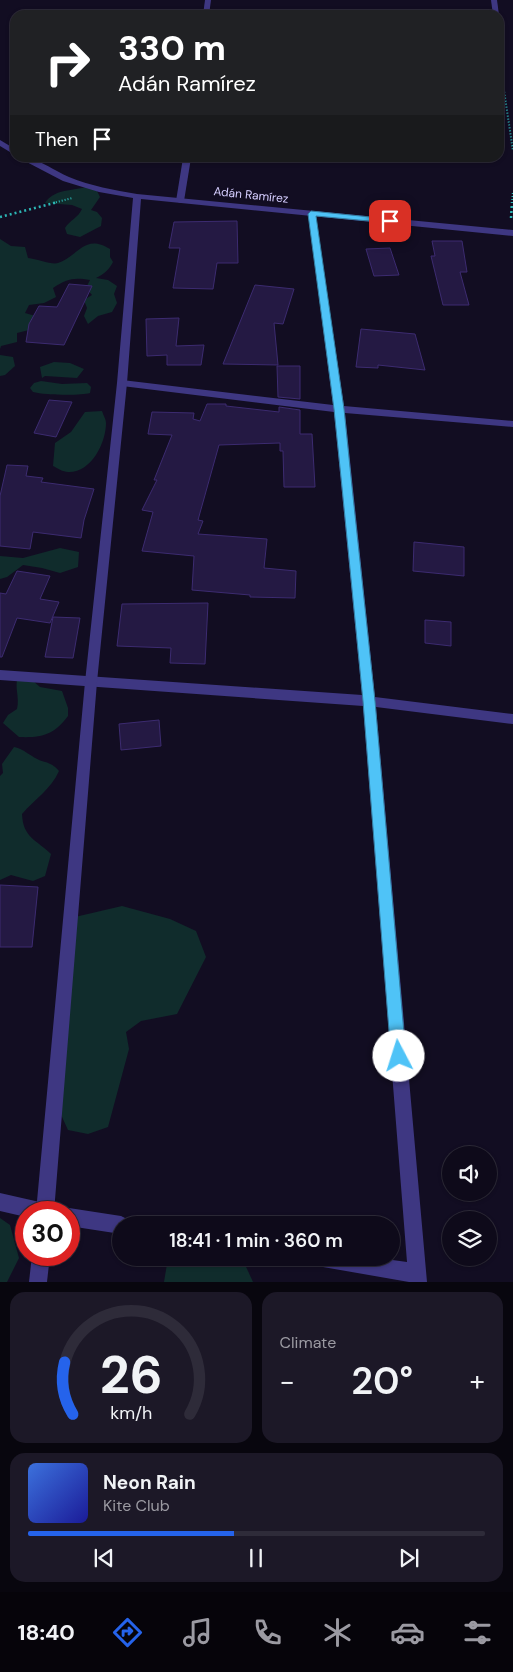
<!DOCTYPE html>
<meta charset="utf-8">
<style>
:root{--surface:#0e0a1a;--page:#1c1827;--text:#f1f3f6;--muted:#9b9aa2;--line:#2e2b39;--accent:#2563eb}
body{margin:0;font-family:"DM Sans",sans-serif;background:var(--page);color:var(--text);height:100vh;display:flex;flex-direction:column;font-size:19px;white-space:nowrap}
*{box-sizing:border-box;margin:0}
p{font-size:16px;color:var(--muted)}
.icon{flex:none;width:28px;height:28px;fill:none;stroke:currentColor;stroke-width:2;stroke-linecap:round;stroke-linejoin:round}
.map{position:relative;height:1282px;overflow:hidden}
.details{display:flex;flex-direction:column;gap:10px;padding:10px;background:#08060e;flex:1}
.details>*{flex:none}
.hud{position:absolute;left:10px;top:10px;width:494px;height:152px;border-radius:15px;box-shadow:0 1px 4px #0004,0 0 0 1px var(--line);background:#202124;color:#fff;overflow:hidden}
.tools{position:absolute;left:442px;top:1146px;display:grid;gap:10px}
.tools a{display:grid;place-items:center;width:55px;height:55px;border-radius:50%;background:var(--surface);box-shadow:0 1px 4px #0004,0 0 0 1px var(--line);font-size:25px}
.speed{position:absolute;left:15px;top:1201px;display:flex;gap:10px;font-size:25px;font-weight:700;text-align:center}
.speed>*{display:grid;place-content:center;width:65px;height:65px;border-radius:50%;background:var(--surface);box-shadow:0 1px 4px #0004,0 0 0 1px var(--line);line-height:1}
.speed .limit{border:8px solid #d22;background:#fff;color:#111}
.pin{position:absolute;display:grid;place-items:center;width:42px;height:42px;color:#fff;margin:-21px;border-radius:10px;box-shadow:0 2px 8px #0006}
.me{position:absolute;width:55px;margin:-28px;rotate:355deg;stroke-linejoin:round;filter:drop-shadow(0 0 4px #0008)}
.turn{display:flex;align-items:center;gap:18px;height:105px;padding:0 25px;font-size:22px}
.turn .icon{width:65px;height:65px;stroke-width:2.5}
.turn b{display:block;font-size:35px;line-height:42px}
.then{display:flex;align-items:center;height:48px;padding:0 25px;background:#0003;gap:10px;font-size:19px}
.big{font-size:38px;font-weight:600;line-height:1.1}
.details .card{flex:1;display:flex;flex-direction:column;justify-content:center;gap:8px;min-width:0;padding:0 18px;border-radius:15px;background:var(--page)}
.details .dial{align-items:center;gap:0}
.dial svg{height:130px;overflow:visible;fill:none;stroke:var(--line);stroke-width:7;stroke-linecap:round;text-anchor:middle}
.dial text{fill:var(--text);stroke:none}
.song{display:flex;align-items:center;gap:15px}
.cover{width:60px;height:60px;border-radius:8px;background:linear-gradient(135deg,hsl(220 70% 55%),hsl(240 70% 35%))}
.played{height:5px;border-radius:2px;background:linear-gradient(90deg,var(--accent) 45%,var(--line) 45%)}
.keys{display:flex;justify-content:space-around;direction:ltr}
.heat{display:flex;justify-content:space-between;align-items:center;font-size:28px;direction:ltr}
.details .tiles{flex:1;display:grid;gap:10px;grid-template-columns:1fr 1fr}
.card:last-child{grid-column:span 2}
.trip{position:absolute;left:112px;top:1216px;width:288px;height:50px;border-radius:25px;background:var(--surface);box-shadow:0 1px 4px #0004,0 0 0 1px var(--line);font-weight:600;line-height:50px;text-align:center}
.tabs{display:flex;height:80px;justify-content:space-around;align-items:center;background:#06040a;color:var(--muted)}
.tabs .icon{width:35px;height:35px}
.tabs .selected{color:var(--accent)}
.tabs b{font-size:22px;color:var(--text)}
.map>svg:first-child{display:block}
.green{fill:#102c2c}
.building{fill:#241943;stroke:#3c2b70}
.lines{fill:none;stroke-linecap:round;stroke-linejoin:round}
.path-far1{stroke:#2cb5b4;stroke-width:2;stroke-dasharray:1 2;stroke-linecap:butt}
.path{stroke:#2cb5b4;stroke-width:2.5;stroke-dasharray:2 3;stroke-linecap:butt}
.minor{fill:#3e3782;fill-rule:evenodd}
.tertiary{fill:#3e3782;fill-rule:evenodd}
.route{fill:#4fc3f7;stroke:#337fa1}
.labels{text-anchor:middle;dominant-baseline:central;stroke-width:4;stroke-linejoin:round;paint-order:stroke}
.far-street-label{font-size:12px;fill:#d6ceff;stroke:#120d22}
</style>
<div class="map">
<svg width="513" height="1282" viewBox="0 0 513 1282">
<rect width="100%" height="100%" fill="#120d22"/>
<g class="green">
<path d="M86,187L97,191L100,197L91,210L97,212L102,218L101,226L80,237L67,234L65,228C70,220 78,218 82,209L72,205L45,203C54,189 71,191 86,187Z"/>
<path d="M0,239L11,246L25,247L28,258C37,259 52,265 58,263C79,256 84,233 110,249V257L113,262C109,270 104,274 96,278L108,280L117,286L114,294L117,303L112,312L98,316L88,324L84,316L87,308L84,300L92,295L86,288L90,280C74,277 66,279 53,288L56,297L44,303L29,305L25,313L39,317L33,329L17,333V342L1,346L0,349Z"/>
<polygon points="0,355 13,357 15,366 5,375 0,376"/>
<polygon points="54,362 70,363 84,369 77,378 45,376 42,378 40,367"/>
<path d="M41,381L62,384L87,383L91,387L90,393C80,396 44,395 33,392L30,388L34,383Z"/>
<path d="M102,411C103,415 106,419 106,423C106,443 91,473 68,472C63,472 57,468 53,466L55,443L71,432L85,412Z"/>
<polygon points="60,548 79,552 78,567 60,573 42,568 23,565 7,577 0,579 0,556 23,558"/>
<path d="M18,676L33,681L40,687L62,691L68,708V716C54,735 41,738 19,737L3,723L8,715L17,709C20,697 14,688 18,676Z"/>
<path d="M14,747C23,749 25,752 32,756C43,764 50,760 59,771C51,789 35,799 22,814C23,838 37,840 51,854L45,876L33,881L11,875L0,880V776L3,773L2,764Z"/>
<polygon points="122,906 170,919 196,931 206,957 177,1014 141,1021 126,1032 129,1049 108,1127 88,1134 68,1130 52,1095 75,917"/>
<polygon points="0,1218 10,1225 19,1258 7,1282 0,1282"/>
<polygon points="168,1258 242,1258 253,1282 164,1282"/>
</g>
<g class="building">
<polygon points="237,221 238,263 217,263 213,289 173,288 180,248 169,248 174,222"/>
<polygon points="432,241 462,241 467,272 460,272 469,305 443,305 431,256 435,256"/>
<polygon points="390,248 399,275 374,276 366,249"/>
<polygon points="69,284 92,286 64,345 26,342 29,324 39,306 57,307"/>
<polygon points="255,285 294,289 283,324 274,323 278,365 223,364"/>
<polygon points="179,318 176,346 204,345 201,365 167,365 167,355 147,356 146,319"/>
<polygon points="361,329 415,334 425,370 378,365 378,368 356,367"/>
<polygon points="277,366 300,366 300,399 278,397"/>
<polygon points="49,400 72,402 56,437 34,433"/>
<polygon points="207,404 226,404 226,406 279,412 279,407 300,410 300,434 312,434 315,487 284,487 283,451 280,451 280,443 219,445 198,520 203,521 198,534 267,539 264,568 296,571 295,598 250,597 250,595 192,590 194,556 142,551 153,512 142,510 157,480 154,480 172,435 148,434 152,412 194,413 193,419 200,421"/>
<polygon points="7,465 28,466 26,476 43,478 41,482 94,489 84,520 81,538 33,532 30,549 0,546 0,496"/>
<polygon points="414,542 464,547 464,576 413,571"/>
<polygon points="17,571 50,576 40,599 59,602 50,623 17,618 2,657 0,657 0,593 6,594"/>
<polygon points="208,603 205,664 170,663 171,648 117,646 122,604"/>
<polygon points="53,617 80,618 73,658 45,657"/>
<polygon points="425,620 451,622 451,646 425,643"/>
<polygon points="159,720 161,746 121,750 119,724"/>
<polygon points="0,885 38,887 32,947 0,947"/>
</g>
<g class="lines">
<g class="path-far1">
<polyline points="502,77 513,151"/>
<polyline points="53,203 72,198"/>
<polyline points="512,203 513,191"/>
</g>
<g class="path">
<polyline points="0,217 58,202"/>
<polyline points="511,218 512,202"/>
</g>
<g class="minor">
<polygon points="205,0 211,0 209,15 203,15"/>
<polygon points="491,0 497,0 499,15 499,16 493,15"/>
<polygon points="499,51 502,53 503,64 500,66"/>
<polygon points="183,158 191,158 184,201 180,203 176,201"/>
<polygon points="308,212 315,214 344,406 513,421 513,427 345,413 375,697 513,714 513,724 376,707 427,1282 409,1282 323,1267 316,1265 314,1258 378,1258 407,1262 363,706 0,680 0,670 362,695 334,412 122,386 117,383 122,380 333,405"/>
<polygon points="0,1193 44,1203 50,1206 53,1212 26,1212 26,1217 0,1211"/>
<polygon points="69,1208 121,1216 127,1219 130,1225 121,1225 121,1234 69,1226 69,1212 62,1212"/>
</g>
<g class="tertiary">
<polygon points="0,140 15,149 15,155 0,146"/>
<path d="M19,158C36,156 54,171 69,177C91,186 114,190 137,194L513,230V236L141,199L127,383L97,682L54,1212H36L85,682L117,383L133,198L99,192L63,181Z"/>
<polygon points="32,1255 50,1255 47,1282 29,1282"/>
</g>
</g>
<polygon class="route" points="311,211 390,219 394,221 390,223 316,216 344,409 352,487 375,701 406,1056 404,1061 399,1064 394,1061 391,1056 363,701 342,487 334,409 308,214"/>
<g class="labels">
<g class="far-street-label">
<text transform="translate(251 195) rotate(6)">Adán Ramírez</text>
</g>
</g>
</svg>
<div class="tools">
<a><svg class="icon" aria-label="sound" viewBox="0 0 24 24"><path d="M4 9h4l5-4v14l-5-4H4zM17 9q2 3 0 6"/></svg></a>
<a><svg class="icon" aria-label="layers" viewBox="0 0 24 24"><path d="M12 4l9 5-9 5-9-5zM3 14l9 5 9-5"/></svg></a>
</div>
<div class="speed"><div class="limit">30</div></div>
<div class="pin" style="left:390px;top:221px;background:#d93025"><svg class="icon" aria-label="arrive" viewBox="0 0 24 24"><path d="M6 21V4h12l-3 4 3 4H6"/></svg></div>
<svg class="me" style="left:399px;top:1056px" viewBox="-20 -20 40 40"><circle r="19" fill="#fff"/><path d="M0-13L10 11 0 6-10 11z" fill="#4fc3f7"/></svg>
<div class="trip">18:41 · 1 min · 360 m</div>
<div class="hud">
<div class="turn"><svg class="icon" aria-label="right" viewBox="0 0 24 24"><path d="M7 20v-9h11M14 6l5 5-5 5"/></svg><div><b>330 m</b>Adán Ramírez</div></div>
<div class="then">Then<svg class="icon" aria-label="arrive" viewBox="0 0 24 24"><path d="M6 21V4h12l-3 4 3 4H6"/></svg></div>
</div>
</div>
<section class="details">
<div class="tiles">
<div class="card dial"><svg viewBox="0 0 100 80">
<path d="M14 69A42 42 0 1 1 86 69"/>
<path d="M14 69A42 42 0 0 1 9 37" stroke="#2563eb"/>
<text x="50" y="56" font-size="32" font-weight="700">26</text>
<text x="50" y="72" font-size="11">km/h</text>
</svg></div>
<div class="card"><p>Climate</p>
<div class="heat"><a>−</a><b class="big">20°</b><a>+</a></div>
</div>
<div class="card">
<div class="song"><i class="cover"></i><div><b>Neon Rain</b><p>Kite Club</p></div></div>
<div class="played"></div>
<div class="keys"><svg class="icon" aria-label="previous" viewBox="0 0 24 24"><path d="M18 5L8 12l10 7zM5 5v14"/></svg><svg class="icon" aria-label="pause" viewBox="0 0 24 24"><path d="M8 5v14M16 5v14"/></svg><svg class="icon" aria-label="next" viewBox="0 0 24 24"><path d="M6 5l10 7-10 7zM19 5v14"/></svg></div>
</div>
</div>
</section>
<nav class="tabs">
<b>18:40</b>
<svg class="icon selected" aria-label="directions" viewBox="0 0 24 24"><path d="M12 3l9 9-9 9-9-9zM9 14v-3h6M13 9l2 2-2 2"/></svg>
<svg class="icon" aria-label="music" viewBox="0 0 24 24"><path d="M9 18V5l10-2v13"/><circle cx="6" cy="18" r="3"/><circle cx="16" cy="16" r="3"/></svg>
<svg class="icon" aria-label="phone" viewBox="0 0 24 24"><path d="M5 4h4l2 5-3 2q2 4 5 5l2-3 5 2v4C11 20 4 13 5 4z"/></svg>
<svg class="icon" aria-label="climate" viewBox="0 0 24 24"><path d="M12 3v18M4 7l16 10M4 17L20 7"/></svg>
<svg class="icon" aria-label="car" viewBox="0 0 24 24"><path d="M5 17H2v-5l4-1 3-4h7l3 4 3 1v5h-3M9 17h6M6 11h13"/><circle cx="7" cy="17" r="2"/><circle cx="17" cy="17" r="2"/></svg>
<svg class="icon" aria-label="filters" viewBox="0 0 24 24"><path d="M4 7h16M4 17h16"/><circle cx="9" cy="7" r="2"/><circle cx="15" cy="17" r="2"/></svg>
</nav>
